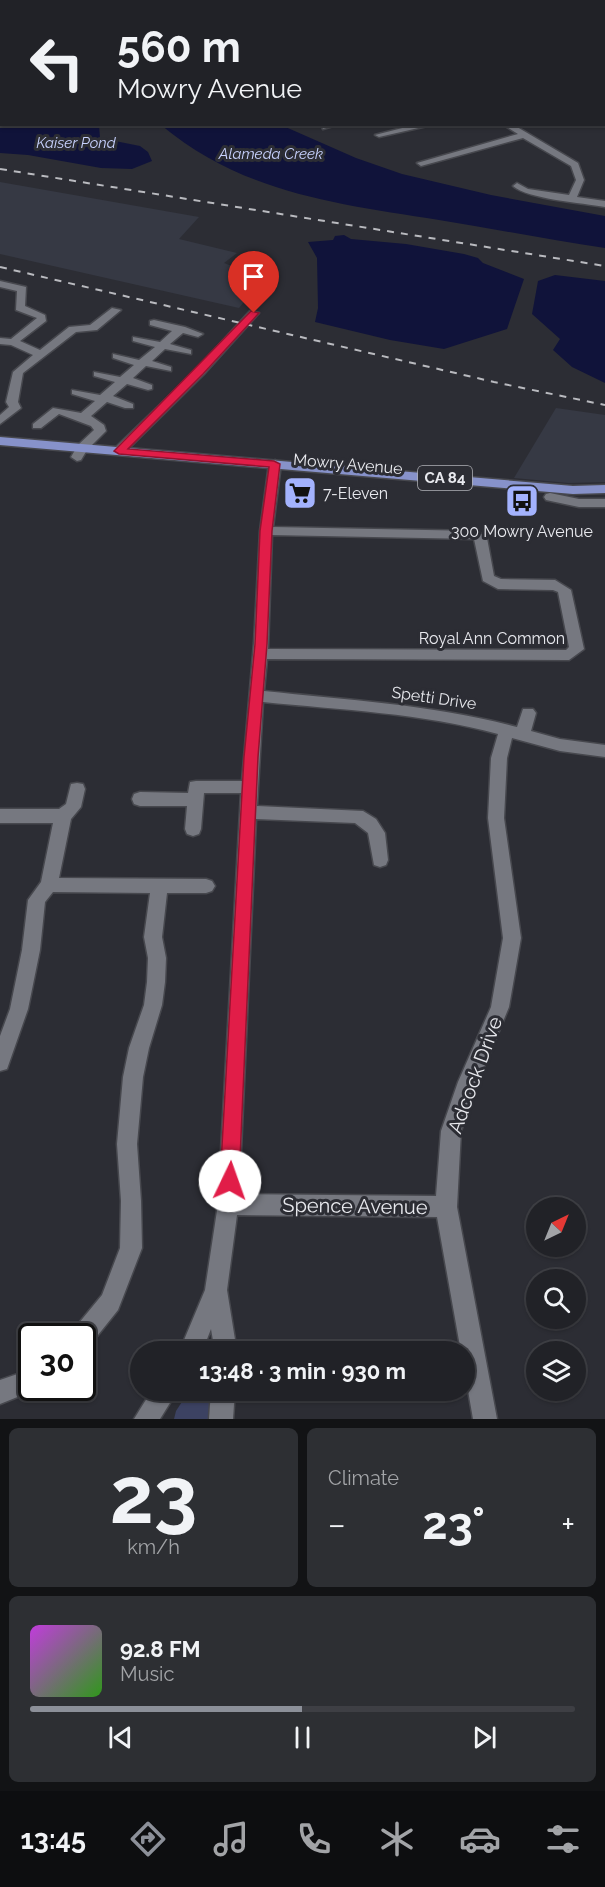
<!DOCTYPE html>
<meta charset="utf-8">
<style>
:root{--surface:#212227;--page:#2d2f33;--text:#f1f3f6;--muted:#a2a4a7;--line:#3e3f44;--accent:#8c9099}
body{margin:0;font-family:Raleway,sans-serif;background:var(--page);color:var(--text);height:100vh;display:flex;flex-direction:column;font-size:22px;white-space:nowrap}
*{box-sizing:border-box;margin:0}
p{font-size:20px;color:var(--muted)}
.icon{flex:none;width:33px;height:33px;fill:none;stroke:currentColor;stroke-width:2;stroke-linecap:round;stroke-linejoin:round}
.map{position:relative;height:1419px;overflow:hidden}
.drawer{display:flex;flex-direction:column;gap:9px;padding:9px;background:#121315;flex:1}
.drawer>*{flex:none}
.hud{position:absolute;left:0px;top:0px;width:606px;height:126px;box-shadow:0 2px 4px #0004,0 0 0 2px var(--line);background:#212227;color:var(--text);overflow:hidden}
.needle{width:39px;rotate:43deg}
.buttons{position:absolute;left:526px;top:1197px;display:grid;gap:12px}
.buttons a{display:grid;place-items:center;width:60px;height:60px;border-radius:50%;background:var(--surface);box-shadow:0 2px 4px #0004,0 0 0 2px var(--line);font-size:30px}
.speed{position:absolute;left:18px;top:1323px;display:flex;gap:12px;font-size:30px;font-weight:700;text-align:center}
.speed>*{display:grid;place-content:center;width:78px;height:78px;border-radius:50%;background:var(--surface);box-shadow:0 2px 4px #0004,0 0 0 2px var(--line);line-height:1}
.speed .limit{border:3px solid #111;border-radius:9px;background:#fff;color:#111}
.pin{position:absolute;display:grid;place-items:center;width:51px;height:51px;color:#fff;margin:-62px -26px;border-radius:50% 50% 50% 0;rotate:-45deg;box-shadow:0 0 6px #0007}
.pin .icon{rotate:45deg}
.me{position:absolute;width:66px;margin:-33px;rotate:3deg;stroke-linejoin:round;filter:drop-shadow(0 0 4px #0008)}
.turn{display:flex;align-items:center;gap:21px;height:126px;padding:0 18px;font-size:27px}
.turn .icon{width:78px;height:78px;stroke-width:2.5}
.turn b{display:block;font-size:42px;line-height:51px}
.big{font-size:45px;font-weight:700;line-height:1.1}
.drawer .tile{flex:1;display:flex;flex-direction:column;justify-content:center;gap:9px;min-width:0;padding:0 21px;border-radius:9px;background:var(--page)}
.drawer .dial{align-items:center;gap:0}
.dial b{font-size:78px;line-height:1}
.song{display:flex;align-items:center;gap:18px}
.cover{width:72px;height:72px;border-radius:9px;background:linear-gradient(135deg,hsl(290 70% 55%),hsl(110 70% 35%))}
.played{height:6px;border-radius:3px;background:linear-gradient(90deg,var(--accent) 50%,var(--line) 50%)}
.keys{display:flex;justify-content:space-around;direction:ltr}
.heat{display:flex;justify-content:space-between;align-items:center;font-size:33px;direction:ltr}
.drawer .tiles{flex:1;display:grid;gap:9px;grid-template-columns:1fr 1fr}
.tile:last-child{grid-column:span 2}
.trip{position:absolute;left:130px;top:1341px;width:345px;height:60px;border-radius:30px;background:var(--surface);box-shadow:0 2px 4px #0004,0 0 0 2px var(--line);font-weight:700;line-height:60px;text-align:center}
.menu{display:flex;height:96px;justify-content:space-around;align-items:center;background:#0d0e10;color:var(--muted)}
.menu .icon{width:42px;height:42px}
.menu .on{color:var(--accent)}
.menu b{font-size:27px;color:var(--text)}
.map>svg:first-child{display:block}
.built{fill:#363944}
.green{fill:#3c4262}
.water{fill:#10133a}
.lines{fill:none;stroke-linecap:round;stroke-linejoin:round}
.minor-casing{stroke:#47484e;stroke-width:3}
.major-casing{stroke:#47484e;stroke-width:3}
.minor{fill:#767880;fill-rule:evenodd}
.major{fill:#8792ca;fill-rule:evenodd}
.rail-far1{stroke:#b9babf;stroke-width:1.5;stroke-dasharray:5 5;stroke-linecap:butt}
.rail{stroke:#b9babf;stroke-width:2;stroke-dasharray:7 7;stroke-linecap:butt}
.route{fill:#e11d48;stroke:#92132f;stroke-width:1.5}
.labels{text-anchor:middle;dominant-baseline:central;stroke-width:6;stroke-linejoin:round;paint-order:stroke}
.far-water-label{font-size:15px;font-style:italic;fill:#c9d3ff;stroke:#2c2d34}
.shield{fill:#2c2d34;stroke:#b0b1b6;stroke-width:1.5}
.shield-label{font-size:15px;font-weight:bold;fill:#e8e9ee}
.street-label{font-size:16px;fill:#e8e9ee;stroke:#2c2d34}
.poi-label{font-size:16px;fill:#e8e9ee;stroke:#2c2d34;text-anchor:start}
.near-street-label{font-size:20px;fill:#e8e9ee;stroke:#2c2d34}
</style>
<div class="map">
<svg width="605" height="1419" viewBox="0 0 605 1419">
<rect width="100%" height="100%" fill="#2c2d34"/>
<g class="built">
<polygon points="0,182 199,217 179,239 237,253 224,263 263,278 239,308 0,254"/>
<polygon points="556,408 605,415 605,482 569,483 514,478"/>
</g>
<polygon class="green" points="189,1391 216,1391 214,1419 174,1419 176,1411"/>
<g class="water">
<polygon points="0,62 2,124 99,125 100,138 140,146 148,152 152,161 132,169 101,168 28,155 0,153"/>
<path d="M161,125H281L356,158L402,174L491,195L605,216V248C550,240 495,229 439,220C338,204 244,194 161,125Z"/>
<polygon points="344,235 351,239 406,244 464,254 478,258 483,263 524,279 507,329 444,349 390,340 315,322 318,308 317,258 308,242 333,240 335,236"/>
<polygon points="555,275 605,281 605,383 572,367 553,350 560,339 532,314 538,281"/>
</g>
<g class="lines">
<g class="minor-casing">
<g id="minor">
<polygon points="250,0 261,0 247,2"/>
<polygon points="279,0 286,0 288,2 280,2"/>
<polygon points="371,0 378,0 380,2 372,2"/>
<rect x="604" y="114" width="1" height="4"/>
<polygon points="326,124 340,124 323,129 322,127"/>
<polygon points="418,124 436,124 379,137 375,135"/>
<path d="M502,124H512L578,163L584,180L577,197L605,201V207C583,203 527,199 513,186L517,183L528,189L569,195L576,180L571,166L523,138L421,166L417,163L518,134Z"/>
<polygon points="0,281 26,287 25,306 45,315 46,321 20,341 40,350 69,327 90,325 112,308 121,310 97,330 76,332 23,373 18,402 21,408 0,424 0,415 9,407 6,402 13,372 33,355 11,345 0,344 0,338 11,339 37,318 16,310 17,291 0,287"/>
<polygon points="250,311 259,313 204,374 123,454 115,454 115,448 196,370"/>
<polygon points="154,320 185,327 203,334 198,337 183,333 170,344 191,350 191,354 165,349 152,361 171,367 171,371 146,366 133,378 152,385 152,389 148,390 127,384 113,396 133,404 133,408 125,408 107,402 91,416 104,425 106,431 87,450 81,460 77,461 71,457 78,445 94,430 91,426 59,414 41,428 33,428 33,424 53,408 81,413 95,401 72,394 72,390 100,395 115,382 94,376 94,372 120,377 134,365 113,358 113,354 139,360 155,347 133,341 133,337 160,342 172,331 150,325 150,321"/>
<path d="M275,460L281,464L273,527L477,531L487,538L494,576L501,579L555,580L571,590L584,649L569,660L267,659L264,691C349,700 435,705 517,727L523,709H533L536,713L531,731L560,739L605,745V757L560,751L512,738L507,758L504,818L521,938L509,1007L478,1082L461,1131L457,1207L497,1419H473L465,1373V1352H461L437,1217L237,1215L227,1290L237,1352H215L211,1329L202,1352H179L205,1290L218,1204L241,793H204L201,829L199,834L193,836L187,834L185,829L187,806H140L134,804L132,799L134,794L140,792L188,793L190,782L196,781H242L254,643L260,531L269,464ZM272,535L474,539L483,581L498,589L553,590L558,592L569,647L566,650L268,649ZM263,702C341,710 422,713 498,734L491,758L488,818L503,938L491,1007L458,1082L441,1131L436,1196L239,1194L256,819L355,823L368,833L374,865L380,867L386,865L388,860L385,833L376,819L363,811L257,806Z"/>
<polygon points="550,493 579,499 605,499 605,507 579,507 546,500 544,497 546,494"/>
<polygon points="77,783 83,784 85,789 81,807 71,819 59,878 206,879 212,881 215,886 212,891 206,893 167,893 162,937 166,958 165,982 162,1005 149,1048 143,1077 137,1144 141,1201 142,1248 118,1310 90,1345 82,1348 82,1336 71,1336 74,1329 102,1295 120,1248 121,1201 117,1144 123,1077 129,1048 144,1005 147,982 148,958 144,937 150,893 53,892 45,902 40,950 28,1009 7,1069 0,1071 0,1036 10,1009 22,950 28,900 41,882 53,823 0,823 0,809 59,809 66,804 71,784"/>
<polygon points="32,1369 32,1388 40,1388 0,1404 0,1380"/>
<polygon points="152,1390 178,1390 160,1419 134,1419"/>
<polygon points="211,1390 235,1390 233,1419 209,1419"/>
</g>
</g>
<g class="major-casing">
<g id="major">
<polygon points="466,0 473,0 475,2 467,2"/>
<rect x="604" y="60" width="1" height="5"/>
<polygon points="0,437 573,486 605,485 605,493 573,494 0,445"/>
</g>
</g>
<use href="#minor" class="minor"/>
<use href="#major" class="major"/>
<g class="rail-far1">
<polyline points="538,0 542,2"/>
<polyline points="551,0 555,2"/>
</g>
<g class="rail">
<polyline points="0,169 605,266"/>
<polyline points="0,267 494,382 605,405"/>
</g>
</g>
<polygon class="route" points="251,311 259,313 203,374 128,449 274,461 280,464 272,531 267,644 258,757 239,1181 236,1188 230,1190 223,1188 220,1181 244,757 255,644 260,531 269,467 119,454 114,451"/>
<defs>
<g id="supermarket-square" transform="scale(1.725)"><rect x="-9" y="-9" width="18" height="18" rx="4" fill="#a3b2fd" stroke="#2c2d34"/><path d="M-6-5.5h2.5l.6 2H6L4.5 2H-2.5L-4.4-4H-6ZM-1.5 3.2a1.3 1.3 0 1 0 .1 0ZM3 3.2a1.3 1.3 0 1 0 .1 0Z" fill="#111"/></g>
<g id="bus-square" transform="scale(1.725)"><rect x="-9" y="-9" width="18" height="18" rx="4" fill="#a3b2fd" stroke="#2c2d34"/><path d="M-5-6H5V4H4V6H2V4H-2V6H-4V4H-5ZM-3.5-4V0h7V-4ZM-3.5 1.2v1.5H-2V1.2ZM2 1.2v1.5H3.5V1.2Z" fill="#111"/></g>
</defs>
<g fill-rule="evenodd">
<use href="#supermarket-square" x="300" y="493"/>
<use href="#bus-square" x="522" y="501"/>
</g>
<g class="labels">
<g class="far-water-label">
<text x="76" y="143">Kaiser Pond</text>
<text x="271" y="154">Alameda Creek</text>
</g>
<rect class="shield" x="418" y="466" width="54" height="24" rx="4.5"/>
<g class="shield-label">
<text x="445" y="478">CA 84</text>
</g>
<g class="street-label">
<text transform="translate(348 464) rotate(5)">Mowry Avenue</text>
<text x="492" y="638">Royal Ann Common</text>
<text transform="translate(434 698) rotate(8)">Spetti Drive</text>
</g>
<g class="poi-label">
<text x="323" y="493">7-Eleven</text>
<text x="522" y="531" text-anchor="middle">300 Mowry Avenue</text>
</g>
<g class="near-street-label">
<text transform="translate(475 1075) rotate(-70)">Adcock Drive</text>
<text transform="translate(355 1206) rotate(1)">Spence Avenue</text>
</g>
</g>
</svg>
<div class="buttons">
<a><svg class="needle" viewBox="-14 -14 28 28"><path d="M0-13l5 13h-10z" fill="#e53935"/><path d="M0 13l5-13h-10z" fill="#a2a4a7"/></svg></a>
<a><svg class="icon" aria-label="search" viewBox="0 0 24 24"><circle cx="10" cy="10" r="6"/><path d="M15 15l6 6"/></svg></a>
<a><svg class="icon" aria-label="layers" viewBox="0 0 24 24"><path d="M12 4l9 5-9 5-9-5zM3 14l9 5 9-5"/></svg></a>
</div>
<div class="speed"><div class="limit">30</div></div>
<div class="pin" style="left:254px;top:313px;background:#d93025"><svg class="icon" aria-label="arrive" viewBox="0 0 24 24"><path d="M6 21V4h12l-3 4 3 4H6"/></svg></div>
<svg class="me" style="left:230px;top:1181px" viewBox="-20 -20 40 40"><circle r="19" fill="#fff"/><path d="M0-13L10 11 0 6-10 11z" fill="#e11d48"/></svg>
<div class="trip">13:48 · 3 min · 930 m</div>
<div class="hud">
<div class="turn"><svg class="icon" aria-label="left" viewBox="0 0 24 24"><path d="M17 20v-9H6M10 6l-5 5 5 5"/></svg><div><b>560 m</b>Mowry Avenue</div></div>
</div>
</div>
<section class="drawer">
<div class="tiles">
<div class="tile dial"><b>23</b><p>km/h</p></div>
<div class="tile"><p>Climate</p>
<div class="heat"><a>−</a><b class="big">23°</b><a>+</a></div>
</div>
<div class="tile">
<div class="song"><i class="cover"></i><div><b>92.8 FM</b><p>Music</p></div></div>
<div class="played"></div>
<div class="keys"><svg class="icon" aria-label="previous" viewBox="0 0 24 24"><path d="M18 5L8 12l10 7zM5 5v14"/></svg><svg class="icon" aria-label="pause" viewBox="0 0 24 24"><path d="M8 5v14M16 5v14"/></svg><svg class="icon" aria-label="next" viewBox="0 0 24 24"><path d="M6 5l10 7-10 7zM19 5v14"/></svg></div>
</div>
</div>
</section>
<nav class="menu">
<b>13:45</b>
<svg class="icon on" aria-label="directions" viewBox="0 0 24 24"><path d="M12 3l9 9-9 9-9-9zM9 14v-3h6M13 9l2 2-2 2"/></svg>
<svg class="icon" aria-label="music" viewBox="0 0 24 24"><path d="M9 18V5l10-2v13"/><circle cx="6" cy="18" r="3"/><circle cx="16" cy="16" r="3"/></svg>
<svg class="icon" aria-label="phone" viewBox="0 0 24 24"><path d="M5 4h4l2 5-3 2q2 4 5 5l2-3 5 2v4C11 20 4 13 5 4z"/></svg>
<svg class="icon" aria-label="climate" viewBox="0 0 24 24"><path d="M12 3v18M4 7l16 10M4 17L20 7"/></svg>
<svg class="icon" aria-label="car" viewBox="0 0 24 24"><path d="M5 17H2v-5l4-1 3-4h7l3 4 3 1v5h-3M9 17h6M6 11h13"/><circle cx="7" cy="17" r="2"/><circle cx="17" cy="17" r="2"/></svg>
<svg class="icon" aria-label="filters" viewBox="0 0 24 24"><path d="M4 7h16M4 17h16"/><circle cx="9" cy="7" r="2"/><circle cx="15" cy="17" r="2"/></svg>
</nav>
